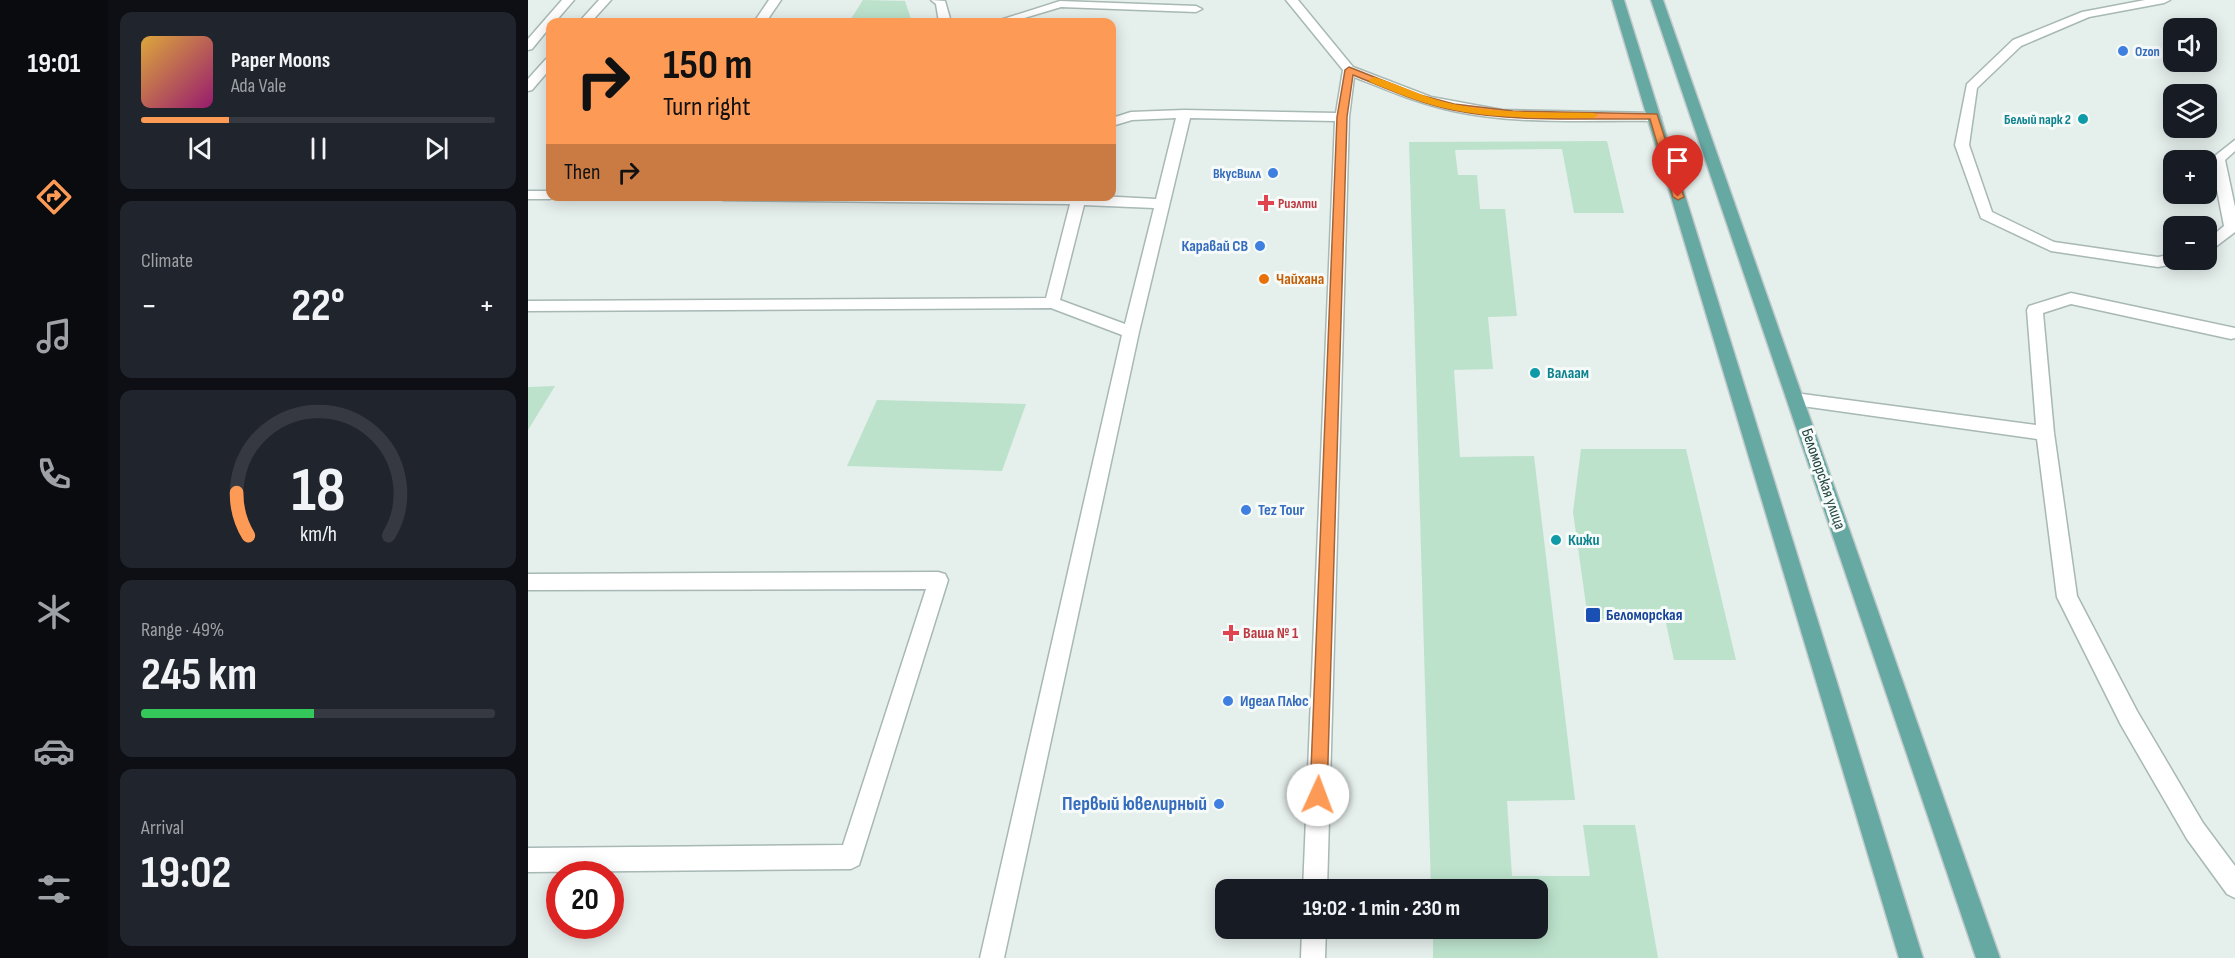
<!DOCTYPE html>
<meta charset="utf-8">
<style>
:root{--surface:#171b24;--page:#20242c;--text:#f1f3f6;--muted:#9ea1a6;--line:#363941;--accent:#fd9a55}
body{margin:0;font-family:"Sofia Sans Condensed",sans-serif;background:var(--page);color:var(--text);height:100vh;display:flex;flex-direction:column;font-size:22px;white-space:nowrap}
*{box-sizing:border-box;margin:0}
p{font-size:20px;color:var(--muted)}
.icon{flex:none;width:33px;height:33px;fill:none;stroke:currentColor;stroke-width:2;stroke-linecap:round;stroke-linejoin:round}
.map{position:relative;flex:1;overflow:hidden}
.panel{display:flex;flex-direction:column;gap:12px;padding:12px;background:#0d0f14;width:420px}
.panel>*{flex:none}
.guide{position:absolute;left:18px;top:18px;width:570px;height:183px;border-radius:12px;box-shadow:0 3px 15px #0003;background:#fd9a55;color:#111;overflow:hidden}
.fabs{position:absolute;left:1635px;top:18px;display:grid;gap:12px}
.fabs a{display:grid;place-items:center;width:54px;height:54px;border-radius:12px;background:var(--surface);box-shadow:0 3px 15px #0003;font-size:30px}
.speed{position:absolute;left:18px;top:861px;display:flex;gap:12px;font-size:30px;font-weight:700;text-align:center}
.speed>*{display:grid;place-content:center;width:78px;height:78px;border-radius:50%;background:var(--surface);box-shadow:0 3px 15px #0003;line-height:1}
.speed .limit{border:9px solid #d22;background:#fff;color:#111}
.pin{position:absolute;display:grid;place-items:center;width:51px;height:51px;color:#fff;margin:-62px -26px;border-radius:50% 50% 50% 0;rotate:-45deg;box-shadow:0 0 6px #0007}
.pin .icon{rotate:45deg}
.me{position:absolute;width:66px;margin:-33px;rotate:2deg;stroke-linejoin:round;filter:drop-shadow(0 0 4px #0008)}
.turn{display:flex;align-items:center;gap:21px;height:126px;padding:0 18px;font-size:27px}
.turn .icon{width:78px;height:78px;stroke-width:2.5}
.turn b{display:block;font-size:42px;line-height:51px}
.then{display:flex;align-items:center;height:57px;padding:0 18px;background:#0003;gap:12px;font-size:22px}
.big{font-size:45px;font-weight:700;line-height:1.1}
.panel .card{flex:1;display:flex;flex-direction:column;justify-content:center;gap:9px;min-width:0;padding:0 21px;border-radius:12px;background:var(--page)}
.panel .dial{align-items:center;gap:0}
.dial svg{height:156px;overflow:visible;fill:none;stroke:var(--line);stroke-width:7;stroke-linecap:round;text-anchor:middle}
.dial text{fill:var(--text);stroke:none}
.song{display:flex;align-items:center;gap:18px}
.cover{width:72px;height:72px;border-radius:9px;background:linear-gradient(135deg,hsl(40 70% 55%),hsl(320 70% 35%))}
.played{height:6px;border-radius:3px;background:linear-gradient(90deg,var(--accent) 25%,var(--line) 25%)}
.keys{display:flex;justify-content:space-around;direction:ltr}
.heat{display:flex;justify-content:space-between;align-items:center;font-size:33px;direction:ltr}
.charge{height:9px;border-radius:4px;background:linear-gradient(90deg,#34c759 49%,var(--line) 0)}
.trip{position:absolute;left:687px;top:879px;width:333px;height:60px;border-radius:12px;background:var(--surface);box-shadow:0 3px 15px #0003;font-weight:700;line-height:60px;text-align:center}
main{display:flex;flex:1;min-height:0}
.dock{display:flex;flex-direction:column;width:108px;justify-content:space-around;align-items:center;background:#090b0e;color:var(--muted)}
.dock .icon{width:42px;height:42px}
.dock .selected{color:var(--accent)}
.dock b{font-size:27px;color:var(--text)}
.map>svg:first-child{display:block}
.green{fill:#bce2cc}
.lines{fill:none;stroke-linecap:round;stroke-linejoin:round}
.minor-casing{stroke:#a7b8b5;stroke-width:3}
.major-casing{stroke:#c1caca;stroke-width:3}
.minor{fill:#fff;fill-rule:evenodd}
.major{fill:#66a8a2;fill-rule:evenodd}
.route{fill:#fd9a55;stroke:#a46437;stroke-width:1.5}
.slow{fill:#f59e0b}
.shop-dot{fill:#3f7fe0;stroke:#f6fbf9;stroke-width:2}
.culture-dot{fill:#0f9aa8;stroke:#f6fbf9;stroke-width:2}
.health-dot{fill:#e0444e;stroke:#f6fbf9;stroke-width:2}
.food-dot{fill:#e8710a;stroke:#f6fbf9;stroke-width:2}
.transit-dot{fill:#1a4fb4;stroke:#f6fbf9;stroke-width:2}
.labels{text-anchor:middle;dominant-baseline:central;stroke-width:6;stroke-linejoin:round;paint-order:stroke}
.far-shop-label{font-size:14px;font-weight:bold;fill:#366cbe;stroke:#f6fbf9;text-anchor:start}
.far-culture-label{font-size:14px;font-weight:bold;fill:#0d838f;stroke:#f6fbf9;text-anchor:end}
.far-health-label{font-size:14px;font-weight:bold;fill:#be3a42;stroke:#f6fbf9;text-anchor:start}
.shop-label{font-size:16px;font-weight:bold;fill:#366cbe;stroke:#f6fbf9;text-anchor:start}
.food-label{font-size:16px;font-weight:bold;fill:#c56008;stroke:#f6fbf9;text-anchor:start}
.culture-label{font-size:16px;font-weight:bold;fill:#0d838f;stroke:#f6fbf9;text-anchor:start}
.street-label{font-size:16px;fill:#224340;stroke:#f6fbf9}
.transit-label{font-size:16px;font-weight:bold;fill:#164399;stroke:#f6fbf9;text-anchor:start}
.health-label{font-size:16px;font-weight:bold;fill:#be3a42;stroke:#f6fbf9;text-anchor:start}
.near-shop-label{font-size:20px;font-weight:bold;fill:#366cbe;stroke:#f6fbf9;text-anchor:end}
</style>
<main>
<nav class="dock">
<b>19:01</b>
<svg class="icon selected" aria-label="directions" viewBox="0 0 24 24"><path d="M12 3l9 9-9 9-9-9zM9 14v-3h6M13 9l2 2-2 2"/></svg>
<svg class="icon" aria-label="music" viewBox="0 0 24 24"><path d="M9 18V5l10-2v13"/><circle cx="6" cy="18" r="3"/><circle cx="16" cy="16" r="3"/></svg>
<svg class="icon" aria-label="phone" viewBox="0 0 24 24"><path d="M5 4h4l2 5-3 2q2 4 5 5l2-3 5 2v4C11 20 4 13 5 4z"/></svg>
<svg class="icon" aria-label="climate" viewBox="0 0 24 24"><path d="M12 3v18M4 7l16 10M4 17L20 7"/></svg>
<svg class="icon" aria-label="car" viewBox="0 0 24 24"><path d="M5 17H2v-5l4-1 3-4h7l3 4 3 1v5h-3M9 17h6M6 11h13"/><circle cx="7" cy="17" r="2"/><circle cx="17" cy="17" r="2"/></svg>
<svg class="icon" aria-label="filters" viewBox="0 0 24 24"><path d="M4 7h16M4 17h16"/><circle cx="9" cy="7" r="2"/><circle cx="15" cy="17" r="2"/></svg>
</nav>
<section class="panel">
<div class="card">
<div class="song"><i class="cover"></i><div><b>Paper Moons</b><p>Ada Vale</p></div></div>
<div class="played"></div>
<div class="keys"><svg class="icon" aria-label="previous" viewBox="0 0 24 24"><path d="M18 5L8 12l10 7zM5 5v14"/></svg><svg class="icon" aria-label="pause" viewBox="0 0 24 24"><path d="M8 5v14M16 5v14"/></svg><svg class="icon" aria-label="next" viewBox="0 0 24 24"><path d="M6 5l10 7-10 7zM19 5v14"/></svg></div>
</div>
<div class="card"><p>Climate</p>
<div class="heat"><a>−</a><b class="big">22°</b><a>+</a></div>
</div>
<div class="card dial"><svg viewBox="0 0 100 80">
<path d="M14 69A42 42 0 1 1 86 69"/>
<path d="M14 69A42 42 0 0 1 8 47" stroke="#fd9a55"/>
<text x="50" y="56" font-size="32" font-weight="700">18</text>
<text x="50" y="72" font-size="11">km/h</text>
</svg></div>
<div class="card"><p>Range · 49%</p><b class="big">245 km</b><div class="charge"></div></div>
<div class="card"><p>Arrival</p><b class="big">19:02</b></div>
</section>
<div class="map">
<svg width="1707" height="958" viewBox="0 0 1707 958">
<rect width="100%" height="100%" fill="#e5efec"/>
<g class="green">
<polygon points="335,0 377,1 384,22 321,22"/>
<polygon points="1079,141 1096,213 1046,213 1034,149 927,150 930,175 949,175 952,209 977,209 989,316 960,317 965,369 926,370 932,457 1006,456 1047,800 979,801 984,876 1062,876 1055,825 1107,825 1130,958 905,958 905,929 1010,928 1010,890 903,889 881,142"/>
<polygon points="27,386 0,430 0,387"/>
<polygon points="349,400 498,404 474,471 319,466"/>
<polygon points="1053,449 1158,449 1208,660 1146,660 1137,619 1060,619 1045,512"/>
</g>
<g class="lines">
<g class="minor-casing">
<g id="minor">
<polygon points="34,0 46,0 27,22 22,22 22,27 4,49 0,50 0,39"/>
<polygon points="71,0 83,0 63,22 51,22"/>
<polygon points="241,0 253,0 238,22 226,22"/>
<polygon points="403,0 417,1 423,22 411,22 408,4"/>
<path d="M758,0H770L825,67L903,97L974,110L1126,113L1133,117L1126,121C1059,120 991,125 925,111C891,104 859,90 826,77L821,117L799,890H775L807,121L662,118L611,332L476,958H452L594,335L523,308L0,311V301L518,298L542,204L195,200L188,196H571L628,199L648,118L604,120L584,126V118L603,112L656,110L808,113L815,70ZM556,205L626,208L597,324L532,300Z"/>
<polygon points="1617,0 1642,0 1636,3 1561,17 1493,46 1449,88 1441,145 1464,212 1526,242 1630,257 1646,254 1646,260 1653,260 1651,263 1630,267 1523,251 1453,218 1427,145 1439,84 1485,40 1554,12"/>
<polygon points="532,1 668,6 674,9 668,12 533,7 483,22 466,22"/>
<polygon points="22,58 22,69 4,90 0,91 0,79 18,59"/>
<polygon points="1707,140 1707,151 1697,160 1707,207 1707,232 1678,254 1678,241 1696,226 1683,159"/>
<polygon points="0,191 22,191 22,196 28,196 22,199 0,199"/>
<polygon points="1543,293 1707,328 1707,338 1703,339 1543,304 1515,313 1526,433 1549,596 1609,711 1675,823 1707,866 1707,898 1699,894 1659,839 1593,725 1529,597 1509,439 1267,405 1261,404 1259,399 1261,394 1267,393 1508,425 1499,310 1501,306"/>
<polygon points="410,572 417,574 420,580 331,865 323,869 0,872 0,848 315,845 398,589 0,590 0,574"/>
<polygon points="774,928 798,928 797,958 773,958"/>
</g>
</g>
<g class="major-casing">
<g id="major">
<polygon points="1084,0 1096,0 1395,958 1371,958"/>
<polygon points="1123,0 1135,0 1472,958 1448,958"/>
</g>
</g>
<use href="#minor" class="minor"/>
<use href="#major" class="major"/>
</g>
<path class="route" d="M821,67L892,95L926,104L985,111L1129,114L1156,197L1150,200L1145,197L1122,119C1057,118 988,123 925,110C890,103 858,88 825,75L819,117L799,795L796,801L790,804L785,801L782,795L809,117L817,70Z"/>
<path class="slow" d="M846,77C873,85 897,98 925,104C971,114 1019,112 1065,113L1070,115L1065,118C1019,118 971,119 926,110C897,105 869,93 842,82L841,80Z"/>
<g class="shop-dot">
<circle cx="1595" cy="51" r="6"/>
<circle cx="745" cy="173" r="6"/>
<circle cx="732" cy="246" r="6"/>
<circle cx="718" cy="510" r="6"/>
<circle cx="700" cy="701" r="6"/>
<circle cx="691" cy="804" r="6"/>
</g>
<g class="culture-dot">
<circle cx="1555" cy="119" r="6"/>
<circle cx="1007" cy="373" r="6"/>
<circle cx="1028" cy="540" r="6"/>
</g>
<g class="health-dot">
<path d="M735 194h6v6h6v6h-6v6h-6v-6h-6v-6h6z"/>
<path d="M700 624h6v6h6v6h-6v6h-6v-6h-6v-6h6z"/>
</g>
<circle class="food-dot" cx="736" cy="279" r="6"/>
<rect class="transit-dot" x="1057" y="607" width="16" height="16" rx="3"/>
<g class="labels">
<g class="far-shop-label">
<text x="1607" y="51">Ozon</text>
<text x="733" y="173" text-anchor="end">ВкусВилл</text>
</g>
<g class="far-culture-label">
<text x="1543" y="119">Белый парк 2</text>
</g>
<g class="far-health-label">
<text x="750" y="203">Риэлти</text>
</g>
<g class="shop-label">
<text x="720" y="246" text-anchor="end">Каравай СВ</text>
<text x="730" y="510">Tez Tour</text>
<text x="712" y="701">Идеал Плюс</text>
</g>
<g class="food-label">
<text x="748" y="279">Чайхана</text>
</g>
<g class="culture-label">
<text x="1019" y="373">Валаам</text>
<text x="1040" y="540">Кижи</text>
</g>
<g class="street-label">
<text transform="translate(1295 479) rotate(71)">Беломорская улица</text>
</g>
<g class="transit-label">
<text x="1078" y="615">Беломорская</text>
</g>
<g class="health-label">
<text x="715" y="633">Ваша № 1</text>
</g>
<g class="near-shop-label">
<text x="679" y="804">Первый ювелирный</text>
</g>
</g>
</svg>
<div class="fabs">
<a><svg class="icon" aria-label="sound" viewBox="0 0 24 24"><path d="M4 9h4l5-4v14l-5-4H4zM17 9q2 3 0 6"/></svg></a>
<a><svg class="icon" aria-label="layers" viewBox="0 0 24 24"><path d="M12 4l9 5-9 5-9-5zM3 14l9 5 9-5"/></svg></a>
<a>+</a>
<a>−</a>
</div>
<div class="speed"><div class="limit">20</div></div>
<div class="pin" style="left:1150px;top:197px;background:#d93025"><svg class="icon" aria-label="arrive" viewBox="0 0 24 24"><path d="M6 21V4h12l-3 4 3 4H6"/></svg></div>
<svg class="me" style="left:790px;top:795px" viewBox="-20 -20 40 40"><circle r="19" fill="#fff"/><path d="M0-13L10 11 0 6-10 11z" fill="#fd9a55"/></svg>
<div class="trip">19:02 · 1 min · 230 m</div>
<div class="guide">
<div class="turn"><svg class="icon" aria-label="right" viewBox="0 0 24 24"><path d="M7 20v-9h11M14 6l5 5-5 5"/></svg><div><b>150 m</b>Turn right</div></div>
<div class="then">Then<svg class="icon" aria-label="right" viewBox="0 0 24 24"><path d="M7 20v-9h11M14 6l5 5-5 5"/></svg></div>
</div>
</div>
</main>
